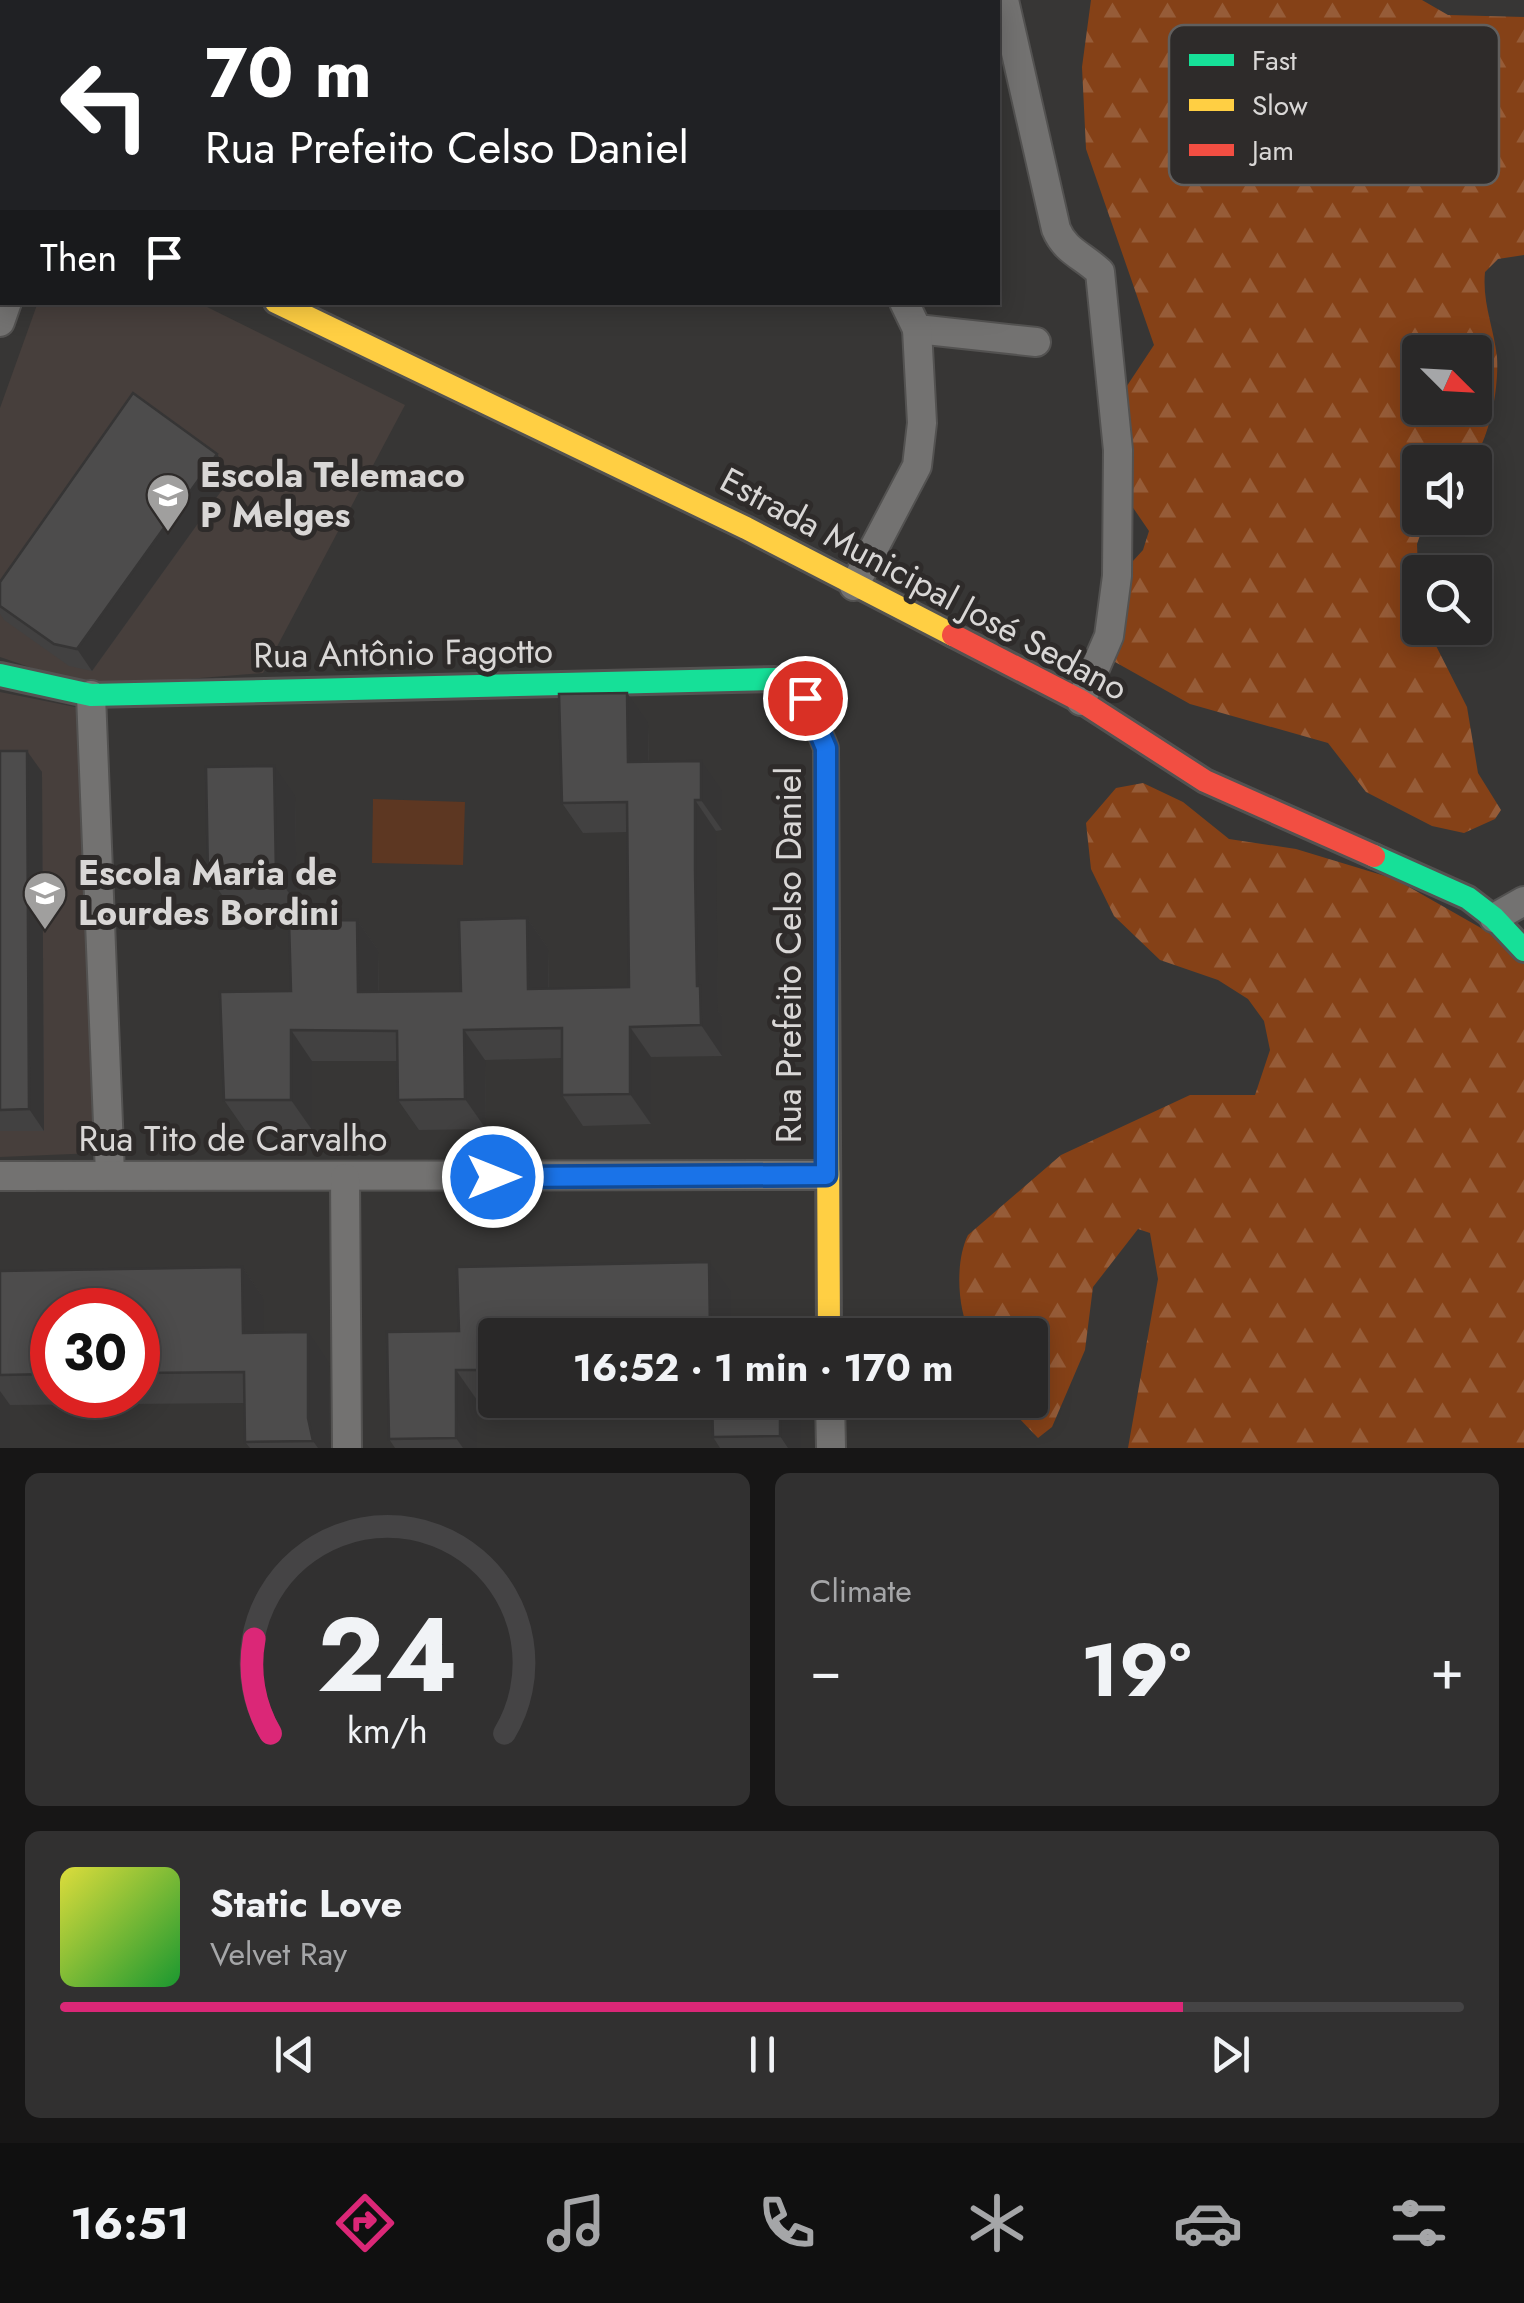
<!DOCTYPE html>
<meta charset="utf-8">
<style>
:root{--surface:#292828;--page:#313030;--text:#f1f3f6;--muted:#a5a6a8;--line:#454445;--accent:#db2777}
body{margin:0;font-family:Jost,sans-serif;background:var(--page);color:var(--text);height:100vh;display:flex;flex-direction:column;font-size:38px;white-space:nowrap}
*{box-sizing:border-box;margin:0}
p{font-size:32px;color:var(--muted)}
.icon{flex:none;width:55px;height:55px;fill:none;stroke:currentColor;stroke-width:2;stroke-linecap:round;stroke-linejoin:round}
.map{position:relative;height:1448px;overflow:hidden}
.sheet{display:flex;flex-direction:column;gap:25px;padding:25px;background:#171616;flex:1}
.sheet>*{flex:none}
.hud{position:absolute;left:0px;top:0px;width:1000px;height:305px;box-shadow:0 5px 25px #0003,0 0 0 2px var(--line);background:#202124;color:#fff;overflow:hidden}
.needle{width:65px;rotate:114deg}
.fabs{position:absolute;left:1402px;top:335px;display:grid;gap:20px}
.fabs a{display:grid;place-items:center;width:90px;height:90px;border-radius:10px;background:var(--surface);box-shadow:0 5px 25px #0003,0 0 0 2px var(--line);font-size:50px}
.speed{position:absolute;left:30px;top:1288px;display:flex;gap:20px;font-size:50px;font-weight:700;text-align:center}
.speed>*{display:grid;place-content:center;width:130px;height:130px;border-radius:50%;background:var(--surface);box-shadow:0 5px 25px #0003,0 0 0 2px var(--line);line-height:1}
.speed .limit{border:15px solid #d22;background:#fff;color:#111}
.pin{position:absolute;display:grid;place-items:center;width:85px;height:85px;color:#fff;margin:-42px;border:5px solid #fff;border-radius:50%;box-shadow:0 2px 10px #0007}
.me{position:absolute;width:110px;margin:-55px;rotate:90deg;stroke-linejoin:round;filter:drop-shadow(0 0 8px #0008)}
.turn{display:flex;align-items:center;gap:35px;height:210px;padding:0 40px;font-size:45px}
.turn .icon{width:130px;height:130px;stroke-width:2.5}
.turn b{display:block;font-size:70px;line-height:85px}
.then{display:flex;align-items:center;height:95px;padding:0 40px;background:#0003;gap:20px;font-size:38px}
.big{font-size:75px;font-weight:700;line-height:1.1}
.sheet .widget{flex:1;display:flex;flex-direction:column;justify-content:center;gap:15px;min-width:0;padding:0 35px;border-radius:15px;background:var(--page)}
.sheet .dial{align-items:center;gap:0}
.dial svg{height:260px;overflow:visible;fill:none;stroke:var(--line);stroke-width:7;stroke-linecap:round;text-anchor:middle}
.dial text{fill:var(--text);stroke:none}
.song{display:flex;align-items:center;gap:30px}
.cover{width:120px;height:120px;border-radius:15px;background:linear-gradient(135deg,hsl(60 70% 55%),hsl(130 70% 35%))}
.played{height:10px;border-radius:5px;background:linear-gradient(90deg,var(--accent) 80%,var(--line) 80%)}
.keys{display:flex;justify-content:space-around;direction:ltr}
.heat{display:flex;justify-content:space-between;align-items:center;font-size:55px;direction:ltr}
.sheet .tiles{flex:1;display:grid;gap:25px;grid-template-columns:1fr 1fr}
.widget:last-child{grid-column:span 2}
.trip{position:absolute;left:478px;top:1318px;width:570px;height:100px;border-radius:10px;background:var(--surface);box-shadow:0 5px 25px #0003,0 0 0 2px var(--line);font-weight:700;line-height:100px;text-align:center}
.tabs{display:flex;height:160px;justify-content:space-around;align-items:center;background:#101010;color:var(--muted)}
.tabs .icon{width:70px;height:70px}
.tabs .on{color:var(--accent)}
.tabs b{font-size:45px;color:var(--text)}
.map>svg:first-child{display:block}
.built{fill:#473f3c}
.green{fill:#5d3722}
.forest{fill:url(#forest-firs);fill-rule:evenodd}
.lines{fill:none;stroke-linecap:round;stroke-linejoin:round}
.street-casing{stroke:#535251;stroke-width:32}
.fast-casing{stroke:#535251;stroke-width:28}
.slow-casing{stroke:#535251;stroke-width:28}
.jam-casing{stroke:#535251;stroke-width:28}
.street{stroke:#737271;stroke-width:28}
.fast{stroke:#16e098;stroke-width:22}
.slow{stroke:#ffcf43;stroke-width:22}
.jam{stroke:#f24e42;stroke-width:22}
.wall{fill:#424141;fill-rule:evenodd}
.shaded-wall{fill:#363535}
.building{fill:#4d4c4c;stroke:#363535;stroke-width:2.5}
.route-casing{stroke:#114b97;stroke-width:25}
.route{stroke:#1a73e8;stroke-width:18}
.labels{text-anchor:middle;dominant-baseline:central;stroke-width:10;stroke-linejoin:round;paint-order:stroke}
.poi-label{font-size:35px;font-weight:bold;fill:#d9d7d6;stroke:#2e2b2a;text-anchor:start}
.street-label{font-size:35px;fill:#d9d7d6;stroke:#2e2b2a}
.key{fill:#2e2b2a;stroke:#615f5e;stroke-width:2.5}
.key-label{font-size:28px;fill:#d9d7d6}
</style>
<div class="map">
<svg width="1524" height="1448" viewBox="0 0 1524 1448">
<defs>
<pattern id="forest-firs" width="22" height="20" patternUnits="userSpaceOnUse" patternTransform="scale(2.5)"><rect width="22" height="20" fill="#854117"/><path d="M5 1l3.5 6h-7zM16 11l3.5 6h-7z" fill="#965c38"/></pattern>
</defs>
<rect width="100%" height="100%" fill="#373635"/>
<g class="built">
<polygon points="38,302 199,303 405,405 263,673 88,687 0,657 0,408"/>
<polygon points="0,692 85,709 96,1153 0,1157"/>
</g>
<polygon class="green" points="373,799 465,802 463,865 372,863"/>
<g class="forest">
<path d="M1091,0H1422L1448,15L1524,17V255L1498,259L1485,272C1482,303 1494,328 1497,357C1499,387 1490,440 1471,462H1420V518H1426L1417,544L1420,628H1427L1467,707L1478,773L1501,810L1495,819L1464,833L1432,826L1366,792L1328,743L1190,704L1115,662L1101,643V596L1143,550L1149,531L1112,477L1117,401L1154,345L1086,149L1082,67ZM1420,352H1475V408H1420Z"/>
<path d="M1143,783L1183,802L1229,839L1296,849L1395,879L1488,932L1524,964V1448H1128L1158,1279L1150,1233L1138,1229L1093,1287L1085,1350L1052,1427L1038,1438L1015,1414L1007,1400H1030V1335H971C957,1309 955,1261 968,1235L1061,1155L1190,1095H1255L1270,1050L1264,1021L1248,999L1218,980L1160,960L1114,916L1091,869L1086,823L1116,788Z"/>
</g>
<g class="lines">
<g class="street-casing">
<g id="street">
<path d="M1004,0L1056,229C1065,251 1082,255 1100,272L1118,450L1117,576L1109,636L1081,701"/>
<polyline points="80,2 83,0"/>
<polyline points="347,2 350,0"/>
<polyline points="865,2 866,0"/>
<polyline points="0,58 2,56"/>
<polyline points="904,302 917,329 1036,342"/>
<polyline points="0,322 7,302"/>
<polyline points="854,586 917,466 922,423 917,329"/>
<polyline points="91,695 110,1174"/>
<polyline points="1494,918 1524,901"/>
<polyline points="0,1176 826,1175"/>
<polyline points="345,1178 347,1448"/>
<polyline points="830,1400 831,1448"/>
</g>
</g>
<g class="fast-casing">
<g id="fast">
<polyline points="0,675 91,695 775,679 805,698 817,726"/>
<polyline points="1374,856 1468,898 1494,918 1524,950"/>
</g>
</g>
<g class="slow-casing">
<g id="slow">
<polyline points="276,302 746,528 953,635"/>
<polyline points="817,726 826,748 829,1335"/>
</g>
</g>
<g class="jam-casing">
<g id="jam">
<polyline points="0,170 2,171"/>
<polyline points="953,635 1081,701 1205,781 1374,856"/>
</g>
</g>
<use href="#street" class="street"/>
<use href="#fast" class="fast"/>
<use href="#slow" class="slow"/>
<use href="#jam" class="jam"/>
</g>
<g class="wall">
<polygon points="217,454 232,476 92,671 69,666 4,620 0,614 0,582"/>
<polygon points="648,723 649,762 722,791 722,830 716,831 716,900 718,1011 722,1016 722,1056 651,1057 651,1124 583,1126 562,1095 562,1058 485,1060 486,1129 419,1130 398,1100 397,1061 312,1061 312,1130 245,1130 224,1100 291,991 357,920 378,950 379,992 461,991 527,918 548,948 549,988 629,987 628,832 583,833 562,803"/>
<polygon points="0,751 42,772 44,1131 0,1131"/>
<polygon points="295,796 297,905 229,905 208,875"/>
<path d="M242,1267L263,1297V1333L329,1363L330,1448H250L245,1442L244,1403L10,1405V1448H0V1271ZM52,1310H138V1395H52Z"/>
<polygon points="731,1292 731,1328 780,1328 785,1335 495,1335 495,1400 531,1400 477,1400 477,1448 395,1448 389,1439 459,1331"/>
<polygon points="712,1400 801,1400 801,1448 720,1448 713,1437"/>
</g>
<g class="shaded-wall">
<polygon points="217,454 232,476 92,671 77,649"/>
<polygon points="627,693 648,723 649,792 628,762"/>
<polygon points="27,751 42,772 44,1131 29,1109"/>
<polygon points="701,761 722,791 722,830 701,800"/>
<polygon points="274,766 295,796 297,905 276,874"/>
<polygon points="695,800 716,831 718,1011 722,1016 722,1056 701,1025 697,986"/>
<polygon points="527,918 548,948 549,1019 528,989"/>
<polygon points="357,920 378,950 379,1022 358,992"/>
<polygon points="630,1027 651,1057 651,1124 630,1094"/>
<polygon points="291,1030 312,1061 312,1130 291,1100"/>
<polygon points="464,1030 485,1060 486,1129 465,1099"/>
<polygon points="709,1262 731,1292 731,1335 710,1329"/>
<polygon points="242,1267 263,1297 264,1364 243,1333"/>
<polygon points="308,1332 329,1363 330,1448 318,1448 313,1441 308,1418"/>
<polygon points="456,1370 477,1400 477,1448 463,1448 456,1438"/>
<polygon points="0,1391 10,1405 10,1448 0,1448"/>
<polygon points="780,1400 801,1400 801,1448 788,1448 780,1436"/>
</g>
<g class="building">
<polygon points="133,393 217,454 77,649 54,644 0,606 0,582"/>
<polygon points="627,693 628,762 701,761 701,800 695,800 695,870 697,986 700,986 701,1025 630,1027 630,1094 562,1095 562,1028 464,1030 465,1099 398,1100 397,1031 291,1030 291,1100 224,1100 220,992 291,991 289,921 357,920 358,992 461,991 459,920 527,918 528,989 629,987 627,802 562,803 559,694"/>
<polygon points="0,751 27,751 29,1109 0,1110"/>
<polygon points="274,766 276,874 208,875 206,767"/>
<polygon points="709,1262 710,1329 780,1328 780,1335 495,1335 495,1370 456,1370 456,1438 389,1439 387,1332 459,1331 457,1267"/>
<polygon points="242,1267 243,1333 308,1332 308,1418 313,1441 245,1442 244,1372 138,1373 138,1310 52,1310 52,1374 0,1375 0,1271"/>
<polygon points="712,1400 780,1400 780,1436 713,1437"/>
</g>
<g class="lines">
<g class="route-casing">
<polyline id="route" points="493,1177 826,1175 826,748 805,698"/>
</g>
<use href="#route" class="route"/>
</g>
<defs>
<g id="school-pin" transform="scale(2.25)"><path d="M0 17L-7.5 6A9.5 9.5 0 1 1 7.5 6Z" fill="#a09f9e" stroke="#2e2b2a"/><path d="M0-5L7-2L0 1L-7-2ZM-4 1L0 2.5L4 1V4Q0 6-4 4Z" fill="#fff"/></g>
</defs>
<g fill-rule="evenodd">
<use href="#school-pin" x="168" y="495"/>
<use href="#school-pin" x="45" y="893"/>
</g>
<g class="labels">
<g class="poi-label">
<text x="200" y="475">Escola Telemaco<tspan x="200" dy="40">P Melges</tspan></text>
<text x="78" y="873">Escola Maria de<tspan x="78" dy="40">Lourdes Bordini</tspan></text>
</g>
<g class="street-label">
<text transform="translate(924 584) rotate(28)">Estrada Municipal José Sedano</text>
<text transform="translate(403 653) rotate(-1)">Rua Antônio Fagotto</text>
<text transform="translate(789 955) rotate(-90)">Rua Prefeito Celso Daniel</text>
<text x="233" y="1139">Rua Tito de Carvalho</text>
</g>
</g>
<rect x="1169" y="25" width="330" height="160" rx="15" class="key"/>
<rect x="1189" y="54" width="45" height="12" fill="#16e098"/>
<rect x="1189" y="99" width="45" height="12" fill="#ffcf43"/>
<rect x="1189" y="144" width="45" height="12" fill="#f24e42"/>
<g class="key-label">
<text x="1252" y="70">Fast</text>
<text x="1252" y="115">Slow</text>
<text x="1252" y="160">Jam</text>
</g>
</svg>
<div class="fabs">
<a><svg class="needle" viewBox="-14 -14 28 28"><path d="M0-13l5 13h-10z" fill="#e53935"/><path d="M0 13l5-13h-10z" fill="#a5a6a8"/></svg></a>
<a><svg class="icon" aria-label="sound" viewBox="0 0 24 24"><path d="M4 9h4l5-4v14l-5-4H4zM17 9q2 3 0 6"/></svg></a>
<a><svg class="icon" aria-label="search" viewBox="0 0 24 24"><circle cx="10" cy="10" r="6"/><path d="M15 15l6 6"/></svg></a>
</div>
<div class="speed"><div class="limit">30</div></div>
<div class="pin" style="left:805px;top:698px;background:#d93025"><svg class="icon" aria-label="arrive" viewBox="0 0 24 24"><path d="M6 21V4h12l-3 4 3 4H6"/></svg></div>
<svg class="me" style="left:493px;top:1177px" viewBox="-20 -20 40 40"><circle r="17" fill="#1a73e8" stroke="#fff" stroke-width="3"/><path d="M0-11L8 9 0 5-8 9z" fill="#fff"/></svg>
<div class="trip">16:52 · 1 min · 170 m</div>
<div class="hud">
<div class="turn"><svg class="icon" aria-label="left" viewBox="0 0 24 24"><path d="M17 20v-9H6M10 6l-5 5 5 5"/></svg><div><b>70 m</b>Rua Prefeito Celso Daniel</div></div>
<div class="then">Then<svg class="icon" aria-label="arrive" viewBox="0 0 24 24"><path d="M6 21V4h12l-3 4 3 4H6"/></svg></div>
</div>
</div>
<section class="sheet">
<div class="tiles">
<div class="widget dial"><svg viewBox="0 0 100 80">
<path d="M14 69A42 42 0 1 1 86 69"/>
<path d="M14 69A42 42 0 0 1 9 40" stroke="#db2777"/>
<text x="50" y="56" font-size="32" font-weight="700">24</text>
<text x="50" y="72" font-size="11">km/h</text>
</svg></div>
<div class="widget"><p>Climate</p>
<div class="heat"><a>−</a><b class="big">19°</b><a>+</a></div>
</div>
<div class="widget">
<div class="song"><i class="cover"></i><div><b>Static Love</b><p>Velvet Ray</p></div></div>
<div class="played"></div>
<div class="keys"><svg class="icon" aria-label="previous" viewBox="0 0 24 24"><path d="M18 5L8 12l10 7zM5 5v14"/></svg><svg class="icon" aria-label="pause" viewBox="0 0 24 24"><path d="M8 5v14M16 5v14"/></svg><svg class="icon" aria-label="next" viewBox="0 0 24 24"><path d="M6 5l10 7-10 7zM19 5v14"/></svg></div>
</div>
</div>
</section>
<nav class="tabs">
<b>16:51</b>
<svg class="icon on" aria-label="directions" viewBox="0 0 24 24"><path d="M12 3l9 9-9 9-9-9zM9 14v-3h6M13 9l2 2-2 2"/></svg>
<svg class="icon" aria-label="music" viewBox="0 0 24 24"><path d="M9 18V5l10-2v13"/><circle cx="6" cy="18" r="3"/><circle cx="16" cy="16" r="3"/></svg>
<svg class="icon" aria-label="phone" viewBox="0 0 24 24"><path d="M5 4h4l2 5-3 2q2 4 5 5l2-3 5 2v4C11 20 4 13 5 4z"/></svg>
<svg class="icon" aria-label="climate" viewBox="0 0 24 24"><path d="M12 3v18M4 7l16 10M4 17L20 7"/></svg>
<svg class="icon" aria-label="car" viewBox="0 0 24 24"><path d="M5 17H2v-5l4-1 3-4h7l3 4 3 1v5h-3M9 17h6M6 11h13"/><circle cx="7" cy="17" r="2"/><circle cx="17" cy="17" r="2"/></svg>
<svg class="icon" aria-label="filters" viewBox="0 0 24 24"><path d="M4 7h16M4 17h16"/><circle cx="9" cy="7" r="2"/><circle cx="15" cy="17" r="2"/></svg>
</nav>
